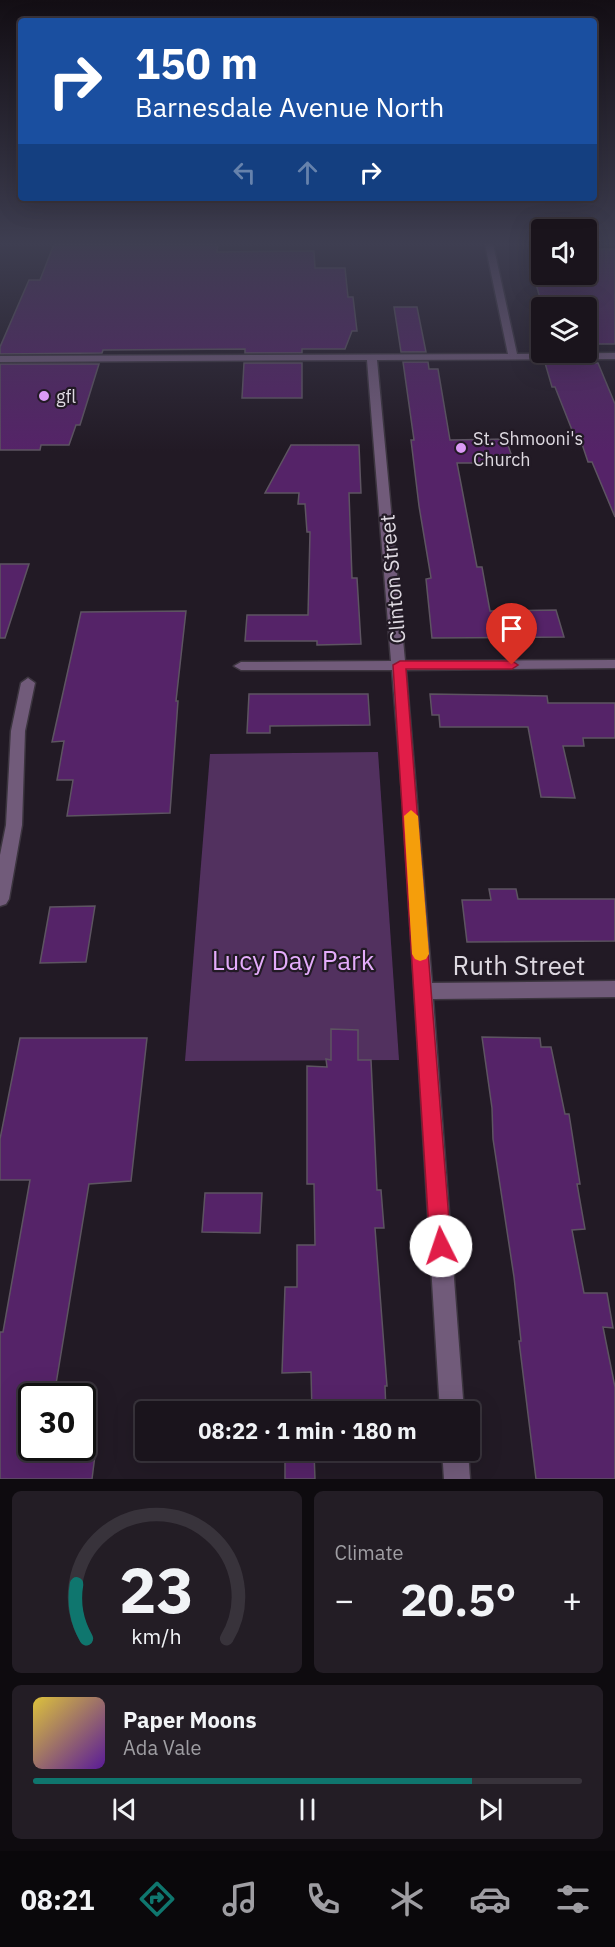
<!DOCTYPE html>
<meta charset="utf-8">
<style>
:root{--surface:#1a141c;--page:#231d25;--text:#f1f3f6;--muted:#9f9ea3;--line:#38333b;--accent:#0f766e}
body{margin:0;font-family:"IBM Plex Sans",sans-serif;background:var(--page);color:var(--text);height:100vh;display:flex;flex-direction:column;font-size:22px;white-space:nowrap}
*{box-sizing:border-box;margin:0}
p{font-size:20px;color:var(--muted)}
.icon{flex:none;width:33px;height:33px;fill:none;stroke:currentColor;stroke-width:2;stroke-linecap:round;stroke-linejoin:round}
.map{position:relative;height:1479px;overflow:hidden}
.drawer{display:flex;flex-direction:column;gap:12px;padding:12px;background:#0e0b0f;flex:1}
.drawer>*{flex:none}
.hud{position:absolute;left:18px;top:18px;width:579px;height:183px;border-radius:6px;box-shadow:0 6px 24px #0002,0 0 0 2px var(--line);background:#1a4fa0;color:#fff;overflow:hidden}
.fabs{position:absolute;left:531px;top:219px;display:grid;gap:12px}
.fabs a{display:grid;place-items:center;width:66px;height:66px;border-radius:6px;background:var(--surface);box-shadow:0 6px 24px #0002,0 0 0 2px var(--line);font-size:30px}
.speed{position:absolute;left:18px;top:1383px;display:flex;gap:12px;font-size:30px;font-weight:700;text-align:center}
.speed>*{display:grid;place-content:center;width:78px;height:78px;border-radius:50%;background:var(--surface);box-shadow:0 6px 24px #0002,0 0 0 2px var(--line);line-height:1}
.speed .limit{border:3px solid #111;border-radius:9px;background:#fff;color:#111}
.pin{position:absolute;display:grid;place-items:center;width:51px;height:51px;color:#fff;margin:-62px -26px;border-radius:50% 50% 50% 0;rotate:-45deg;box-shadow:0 0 6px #0007}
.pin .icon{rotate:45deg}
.me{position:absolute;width:66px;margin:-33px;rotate:356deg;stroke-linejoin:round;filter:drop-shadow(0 0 4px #0008)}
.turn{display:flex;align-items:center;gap:21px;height:126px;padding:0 18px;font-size:27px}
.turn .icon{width:78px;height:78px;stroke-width:2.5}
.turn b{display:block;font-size:42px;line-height:51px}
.lanes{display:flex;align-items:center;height:57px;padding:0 18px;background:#0003;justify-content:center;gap:30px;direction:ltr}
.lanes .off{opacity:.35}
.big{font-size:45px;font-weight:700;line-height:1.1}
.drawer .tile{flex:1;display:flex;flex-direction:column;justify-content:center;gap:9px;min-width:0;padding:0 21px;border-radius:9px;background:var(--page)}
.drawer .dial{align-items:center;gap:0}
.dial svg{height:156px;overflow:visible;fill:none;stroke:var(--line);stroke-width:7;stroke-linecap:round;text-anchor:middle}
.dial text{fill:var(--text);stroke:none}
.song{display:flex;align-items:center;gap:18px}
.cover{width:72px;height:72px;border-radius:9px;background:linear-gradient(135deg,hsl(50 70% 55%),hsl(270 70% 35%))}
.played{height:6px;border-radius:3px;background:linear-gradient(90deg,var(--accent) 80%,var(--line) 80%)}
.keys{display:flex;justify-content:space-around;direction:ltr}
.heat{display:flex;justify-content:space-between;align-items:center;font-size:33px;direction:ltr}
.drawer .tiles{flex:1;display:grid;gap:12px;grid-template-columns:1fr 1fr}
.tile:last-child{grid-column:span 2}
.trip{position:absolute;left:135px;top:1401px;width:345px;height:60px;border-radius:6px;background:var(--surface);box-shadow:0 6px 24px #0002,0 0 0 2px var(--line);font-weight:700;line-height:60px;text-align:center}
.tab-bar{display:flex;height:96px;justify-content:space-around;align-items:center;background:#0a080b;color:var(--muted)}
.tab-bar .icon{width:42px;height:42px}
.tab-bar .on{color:var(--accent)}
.tab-bar b{font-size:27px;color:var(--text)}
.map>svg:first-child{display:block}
.green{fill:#52315f}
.building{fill:#552368;stroke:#5d5461;stroke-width:1.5}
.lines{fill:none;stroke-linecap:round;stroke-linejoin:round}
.minor-casing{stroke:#3c353f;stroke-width:3}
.minor{fill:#715b7a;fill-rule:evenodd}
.route{fill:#e11d48;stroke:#92132f;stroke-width:1.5}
.slow{fill:#f59e0b}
.poi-dot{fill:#db9af6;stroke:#221a25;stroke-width:2}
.labels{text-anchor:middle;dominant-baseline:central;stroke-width:4.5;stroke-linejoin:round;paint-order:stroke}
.far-poi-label{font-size:18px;fill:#ded9e1;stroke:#221a25;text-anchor:start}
.street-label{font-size:21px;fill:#ded9e1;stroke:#221a25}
.near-park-label{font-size:26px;fill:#e4acfb;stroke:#221a25}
.near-street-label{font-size:26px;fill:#ded9e1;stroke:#221a25}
</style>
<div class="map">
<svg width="615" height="1479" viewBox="0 0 615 1479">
<rect width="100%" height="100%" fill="#221a25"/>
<polygon class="green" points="378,752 399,1060 185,1061 210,754"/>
<g class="building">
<polygon points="54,244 218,244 217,252 314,251 315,268 345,268 348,297 353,297 357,331 352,331 345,349 302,349 302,353 245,353 245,349 103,350 102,353 0,354 0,347 29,280 40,280"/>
<polygon points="586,249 615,249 615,344 586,344 586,308 543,308 533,274 586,274"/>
<polygon points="394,307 417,307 426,352 401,352"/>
<polygon points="403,362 428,362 429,369 438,369 450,440 506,439 514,463 457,463 477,567 482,567 490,611 556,610 564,637 432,638 426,579 431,578 419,506 411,440 414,440"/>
<polygon points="244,363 302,363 302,398 242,398"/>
<polygon points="545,363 598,363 615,404 615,517 592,462 588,462 579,435 574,435 555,387 552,387"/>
<polygon points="0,364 99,364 80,425 76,425 69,445 41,445 40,450 0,450"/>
<polygon points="291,445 359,445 361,493 349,493 352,578 357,578 361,644 317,645 317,641 245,641 247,615 308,615 310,532 307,532 305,504 298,504 299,493 265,493"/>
<polygon points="0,564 29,564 5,638 0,638"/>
<polygon points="186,611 176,701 178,701 170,813 67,816 73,780 57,780 64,741 52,742 81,612"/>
<polygon points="249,694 368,694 370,725 270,726 270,733 247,733"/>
<polygon points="430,694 547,696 548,703 615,703 615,738 583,738 584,746 563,746 575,798 541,797 528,727 440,727 439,715 432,715"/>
<polygon points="489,889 516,889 518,899 615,899 615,941 467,942 462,900 491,900"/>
<polygon points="95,906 86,962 40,963 50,907"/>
<polygon points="331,1029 358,1030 358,1060 371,1060 377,1190 381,1190 384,1228 375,1228 387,1386 385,1386 386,1412 312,1412 311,1372 282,1373 285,1287 297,1287 297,1245 315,1245 314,1184 307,1184 307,1066 327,1067 326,1059 331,1060"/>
<polygon points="482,1037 540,1038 541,1047 551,1047 565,1114 569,1114 580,1184 577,1184 585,1229 572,1230 584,1293 607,1293 613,1328 603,1327 615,1387 615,1479 536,1479 519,1341 521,1341 514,1277 493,1139 492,1108"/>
<polygon points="20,1038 147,1038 131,1181 89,1184 54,1396 32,1396 32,1448 45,1448 44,1456 95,1455 92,1479 0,1479 0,1332 3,1332 30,1180 0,1180 0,1139"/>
<polygon points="205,1193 262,1193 260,1233 202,1232"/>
<polygon points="285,1452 314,1452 315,1479 285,1479"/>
</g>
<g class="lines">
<g class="minor-casing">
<g id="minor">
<polygon points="485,244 493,244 517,354 615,353 615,359 377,360 405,661 615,660 615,668 406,670 432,983 615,981 615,997 433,999 464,1412 440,1412 403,806 392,670 241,670 234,666 241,662 391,661 367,360 0,362 0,356 508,354"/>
<polygon points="28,678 35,683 25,731 22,825 9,899 6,904 0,906 0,855 6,825 11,731 21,683"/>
<polygon points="442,1450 468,1450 470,1479 444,1479"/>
</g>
</g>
<use href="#minor" class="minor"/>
</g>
<linearGradient id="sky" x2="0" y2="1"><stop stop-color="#130e14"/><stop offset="0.54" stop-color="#3e3e51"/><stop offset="1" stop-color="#3e3e51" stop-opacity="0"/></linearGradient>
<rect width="615" height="451" fill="url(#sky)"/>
<polygon class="route" points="400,661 512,661 518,665 512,669 406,669 451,1246 448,1253 441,1256 433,1253 430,1246 393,665"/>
<polygon class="slow" points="411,810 418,816 429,954 426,959 420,961 415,959 412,954 404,816"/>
<g class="poi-dot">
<circle cx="44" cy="396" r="6"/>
<circle cx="461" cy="448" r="6"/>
</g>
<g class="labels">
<g class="far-poi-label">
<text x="56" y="396">gfl</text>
<text x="473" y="438">St. Shmooni's<tspan x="473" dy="21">Church</tspan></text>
</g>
<g class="street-label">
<text transform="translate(392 579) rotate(-95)">Clinton Street</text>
</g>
<g class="near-park-label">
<text x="293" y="960">Lucy Day Park</text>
</g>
<g class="near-street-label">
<text x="519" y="965">Ruth Street</text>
</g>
</g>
</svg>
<div class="fabs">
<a><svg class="icon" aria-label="sound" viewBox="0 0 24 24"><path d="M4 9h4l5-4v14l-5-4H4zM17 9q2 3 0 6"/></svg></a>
<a><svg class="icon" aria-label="layers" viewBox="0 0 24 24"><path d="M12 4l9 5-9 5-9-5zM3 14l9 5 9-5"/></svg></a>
</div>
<div class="speed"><div class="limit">30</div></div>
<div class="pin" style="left:512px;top:665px;background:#d93025"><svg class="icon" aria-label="arrive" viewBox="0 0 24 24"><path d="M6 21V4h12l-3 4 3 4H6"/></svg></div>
<svg class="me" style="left:441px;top:1246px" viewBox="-20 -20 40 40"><circle r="19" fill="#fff"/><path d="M0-13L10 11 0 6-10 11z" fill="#e11d48"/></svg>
<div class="trip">08:22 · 1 min · 180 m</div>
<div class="hud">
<div class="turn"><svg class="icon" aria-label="right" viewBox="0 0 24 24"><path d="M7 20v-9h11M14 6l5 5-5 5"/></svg><div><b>150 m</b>Barnesdale Avenue North</div></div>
<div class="lanes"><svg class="icon off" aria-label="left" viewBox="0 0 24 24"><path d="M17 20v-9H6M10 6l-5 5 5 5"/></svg><svg class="icon off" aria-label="ahead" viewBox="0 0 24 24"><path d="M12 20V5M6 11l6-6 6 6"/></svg><svg class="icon" aria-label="right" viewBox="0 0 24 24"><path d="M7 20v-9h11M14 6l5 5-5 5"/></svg></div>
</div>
</div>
<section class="drawer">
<div class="tiles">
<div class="tile dial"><svg viewBox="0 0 100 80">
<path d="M14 69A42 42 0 1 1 86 69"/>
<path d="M14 69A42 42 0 0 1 9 41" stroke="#0f766e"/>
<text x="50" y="56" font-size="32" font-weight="700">23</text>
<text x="50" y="72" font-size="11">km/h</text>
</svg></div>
<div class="tile"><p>Climate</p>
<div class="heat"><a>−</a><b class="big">20.5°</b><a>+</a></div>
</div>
<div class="tile">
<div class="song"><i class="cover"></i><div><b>Paper Moons</b><p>Ada Vale</p></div></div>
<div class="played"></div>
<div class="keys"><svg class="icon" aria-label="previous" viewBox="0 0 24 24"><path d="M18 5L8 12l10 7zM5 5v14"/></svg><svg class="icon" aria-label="pause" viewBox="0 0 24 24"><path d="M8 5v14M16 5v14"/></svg><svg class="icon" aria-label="next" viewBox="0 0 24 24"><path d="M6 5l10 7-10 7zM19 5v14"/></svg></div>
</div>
</div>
</section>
<nav class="tab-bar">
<b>08:21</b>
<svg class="icon on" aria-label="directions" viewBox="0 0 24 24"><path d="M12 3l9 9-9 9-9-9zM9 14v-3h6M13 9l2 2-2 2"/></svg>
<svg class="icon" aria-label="music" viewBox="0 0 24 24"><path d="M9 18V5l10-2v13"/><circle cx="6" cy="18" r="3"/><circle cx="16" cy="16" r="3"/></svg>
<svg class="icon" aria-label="phone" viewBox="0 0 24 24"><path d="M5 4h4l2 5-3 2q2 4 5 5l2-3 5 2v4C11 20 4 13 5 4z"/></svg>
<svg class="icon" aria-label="climate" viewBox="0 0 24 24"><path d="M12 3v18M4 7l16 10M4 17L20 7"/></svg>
<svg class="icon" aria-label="car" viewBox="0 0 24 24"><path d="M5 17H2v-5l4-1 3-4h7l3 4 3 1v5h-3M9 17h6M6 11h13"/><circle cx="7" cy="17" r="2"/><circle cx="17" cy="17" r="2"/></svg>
<svg class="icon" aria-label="filters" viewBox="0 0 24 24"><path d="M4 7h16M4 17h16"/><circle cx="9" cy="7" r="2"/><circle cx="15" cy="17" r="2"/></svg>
</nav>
